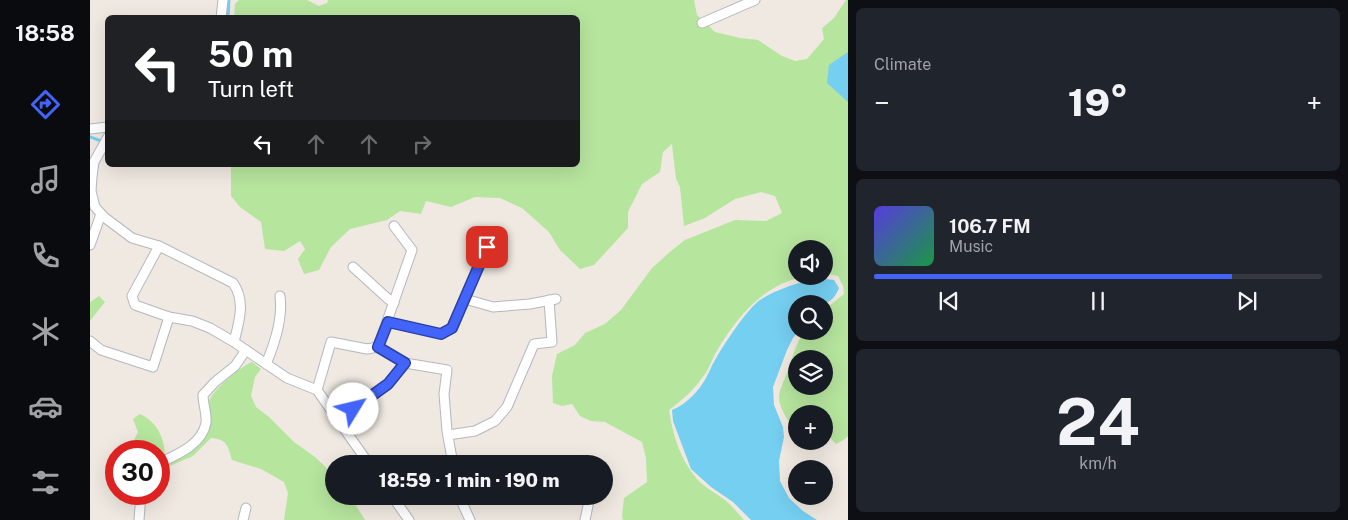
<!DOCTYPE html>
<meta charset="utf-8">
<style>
:root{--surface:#171b24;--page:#20242c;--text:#f1f3f6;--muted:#9ea1a6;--line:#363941;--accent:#4264fb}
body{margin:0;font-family:"Public Sans",sans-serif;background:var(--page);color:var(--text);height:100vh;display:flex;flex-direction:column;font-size:19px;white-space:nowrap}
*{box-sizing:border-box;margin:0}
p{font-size:16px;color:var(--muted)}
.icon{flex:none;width:28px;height:28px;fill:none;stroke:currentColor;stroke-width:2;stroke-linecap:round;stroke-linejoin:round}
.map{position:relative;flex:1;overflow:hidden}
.side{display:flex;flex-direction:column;gap:8px;padding:8px;background:#0d0f14;width:500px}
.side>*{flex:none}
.hud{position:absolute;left:15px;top:15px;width:475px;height:152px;border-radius:8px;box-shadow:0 5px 20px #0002;background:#202124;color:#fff;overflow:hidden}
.fabs{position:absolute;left:698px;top:240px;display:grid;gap:10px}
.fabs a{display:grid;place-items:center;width:45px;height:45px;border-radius:50%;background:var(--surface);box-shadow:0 5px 20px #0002;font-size:25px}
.speed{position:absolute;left:15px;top:440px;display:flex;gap:10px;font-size:25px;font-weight:700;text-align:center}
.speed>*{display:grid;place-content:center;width:65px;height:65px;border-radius:50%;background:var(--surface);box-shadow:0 5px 20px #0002;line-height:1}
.speed .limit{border:8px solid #d22;background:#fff;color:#111}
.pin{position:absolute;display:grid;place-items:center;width:42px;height:42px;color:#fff;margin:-21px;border-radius:10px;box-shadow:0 2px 8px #0006}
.me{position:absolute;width:55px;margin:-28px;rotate:54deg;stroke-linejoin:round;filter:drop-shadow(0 0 4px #0008)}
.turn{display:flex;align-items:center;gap:18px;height:105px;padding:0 20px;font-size:22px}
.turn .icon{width:65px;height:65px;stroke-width:2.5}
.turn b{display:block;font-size:35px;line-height:42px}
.lanes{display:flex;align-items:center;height:48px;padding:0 20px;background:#0003;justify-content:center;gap:25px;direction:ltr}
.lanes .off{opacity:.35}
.big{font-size:38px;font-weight:800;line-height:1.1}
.side .widget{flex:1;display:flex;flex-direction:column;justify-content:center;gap:8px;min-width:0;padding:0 18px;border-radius:8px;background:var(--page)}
.side .dial{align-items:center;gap:0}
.dial b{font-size:65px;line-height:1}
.song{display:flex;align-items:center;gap:15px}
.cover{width:60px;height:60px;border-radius:8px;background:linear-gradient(135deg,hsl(250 70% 55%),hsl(140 70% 35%))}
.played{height:5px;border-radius:2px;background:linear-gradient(90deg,var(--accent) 80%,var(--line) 80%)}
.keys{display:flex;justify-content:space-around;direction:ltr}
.heat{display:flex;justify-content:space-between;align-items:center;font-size:28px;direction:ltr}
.trip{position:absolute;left:235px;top:455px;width:288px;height:50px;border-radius:25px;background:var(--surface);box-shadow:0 5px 20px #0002;font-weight:800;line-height:50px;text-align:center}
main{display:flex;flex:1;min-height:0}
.tabs{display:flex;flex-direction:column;width:90px;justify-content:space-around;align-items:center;background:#090b0e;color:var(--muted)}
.tabs .icon{width:35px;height:35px}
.tabs .current{color:var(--accent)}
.tabs b{font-size:22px;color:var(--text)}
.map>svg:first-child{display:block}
.green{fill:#b6e59e;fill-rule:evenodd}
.water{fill:#75cff0}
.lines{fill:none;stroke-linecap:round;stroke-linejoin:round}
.stream{stroke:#75cff0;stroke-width:3}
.minor-casing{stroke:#b4b7c1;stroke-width:11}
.minor{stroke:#fff;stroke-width:9}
.route-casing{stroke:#2b41a3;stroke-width:12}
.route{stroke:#4264fb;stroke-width:9}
</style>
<main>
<nav class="tabs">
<b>18:58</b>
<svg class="icon current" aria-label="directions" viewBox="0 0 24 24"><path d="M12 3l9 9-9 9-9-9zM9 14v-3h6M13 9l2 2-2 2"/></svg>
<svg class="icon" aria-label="music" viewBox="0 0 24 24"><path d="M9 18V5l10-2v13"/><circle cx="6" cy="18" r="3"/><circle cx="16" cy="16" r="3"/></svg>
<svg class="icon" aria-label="phone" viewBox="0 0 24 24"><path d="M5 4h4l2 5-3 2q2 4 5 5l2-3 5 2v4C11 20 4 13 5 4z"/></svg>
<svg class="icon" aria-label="climate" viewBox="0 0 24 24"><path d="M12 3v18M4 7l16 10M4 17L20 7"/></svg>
<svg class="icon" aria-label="car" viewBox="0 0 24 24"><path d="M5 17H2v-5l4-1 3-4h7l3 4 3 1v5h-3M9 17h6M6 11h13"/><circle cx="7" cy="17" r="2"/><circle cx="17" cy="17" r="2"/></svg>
<svg class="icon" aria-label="filters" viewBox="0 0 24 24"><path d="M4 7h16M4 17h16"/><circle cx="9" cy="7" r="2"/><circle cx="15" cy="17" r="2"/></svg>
</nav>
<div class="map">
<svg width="758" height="520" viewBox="0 0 758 520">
<rect width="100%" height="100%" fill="#efe9e1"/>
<g class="green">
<path d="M149,0H217L229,6L237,3L238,0H604L607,15L625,32L650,38L668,40L692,56L705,61L717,59L734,39L732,28L744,18L756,0H758V436L755,439L746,444C737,437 734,424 734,414H706V422H699C682,395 690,394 699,367C704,352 706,345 714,331H734V310L754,294L753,286L748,276L734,273V249H706V276H716C673,284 646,318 625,354C621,362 618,371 612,378C603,391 591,401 579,410C583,436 590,459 607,479C615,488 626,493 635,500C642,506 648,513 654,520H533L532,516L534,498L557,482L556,458L552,442L515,422L501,421L490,416L482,404L472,406L463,403L462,376L467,354L485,345L495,333L515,324L531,310L562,268L581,251L595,240L645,220L676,221L692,213L685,196L671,192L645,199L615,218L594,226L590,187L586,179L582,144L573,152L570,172L552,184L538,212V228L504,265L490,269L470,250L459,232L432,208L410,198L385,197L361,207L336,201L331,214L310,211L297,220L260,229L241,247L229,270L214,274L208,259L215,249L210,241L194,251L175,249L171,222L150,207L141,196V165H488V18L144,17L145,4ZM706,359H734V386H706Z"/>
<polygon points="9,296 15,302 0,321 0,302"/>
<path d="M162,362L171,369L165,377L161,396L166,407L179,417L204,442L225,457L244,475V496H260L275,520H194L198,493L194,482L171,469L142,460C138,446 137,439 121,438L103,456L73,469L69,473V451H33L26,447L43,442L48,432L43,419L50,414C67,422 74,437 75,455L87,457C104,447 120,440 120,417C120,412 118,406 119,402C121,391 151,366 162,362Z"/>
</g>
<g class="water">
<polygon points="758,52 758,102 737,83 739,65"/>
<path d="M727,278L744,280L749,288C741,309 726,304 706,304V331H709L703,338L697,350L683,387L684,405L693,427L694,437L689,461L690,481L699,498L713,511L727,520H661L643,502L621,487L601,469L583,421L582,410C597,404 610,390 617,376C620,371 621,366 624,362C632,347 657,309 670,300C687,289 708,283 727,278Z"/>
</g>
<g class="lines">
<g class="stream">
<polyline points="138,18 139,0"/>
<polyline points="0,137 14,142"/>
</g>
<g class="minor-casing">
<g id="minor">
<polyline points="131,18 133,0"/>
<polyline points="612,23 665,0"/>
<polyline points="0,129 18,127"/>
<path d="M18,137L4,162L2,177L1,191L5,207L14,217L42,238L69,246L143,283C156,301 149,322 144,342"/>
<polyline points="0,245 11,214"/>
<polyline points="69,246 42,296 45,305 79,317 102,321 120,328 144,342 197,378 227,390 248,420"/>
<polyline points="263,267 297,298 304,303"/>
<polyline points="375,299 403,307 440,304 466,299"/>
<polyline points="298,322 351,334 362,328 397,247"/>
<polyline points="0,341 11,350 63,367 79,317"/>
<polyline points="288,347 322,250 304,226"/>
<path d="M176,364C185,343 193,318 190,296"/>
<polyline points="227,390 241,342 277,349 288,347 315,363 357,370 354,394 357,431 363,464"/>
<polyline points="358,435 385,431 405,421 417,407 444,344 462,342 459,300"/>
<path d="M69,463C86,455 112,445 116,423C117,414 113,404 113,395L125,382L145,366L156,350"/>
<polyline points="279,464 248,420 298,384 315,363"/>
<polyline points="302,496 319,520"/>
<polyline points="369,496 380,520"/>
<polyline points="49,520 51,494"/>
<polyline points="153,520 156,508"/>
<polyline points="495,520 500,496"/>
</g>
</g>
<use href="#minor" class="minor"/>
</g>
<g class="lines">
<g class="route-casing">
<polyline id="route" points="263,409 298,384 315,363 288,347 298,322 351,334 362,328 397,247"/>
</g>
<use href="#route" class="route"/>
</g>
</svg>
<div class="fabs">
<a><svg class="icon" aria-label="sound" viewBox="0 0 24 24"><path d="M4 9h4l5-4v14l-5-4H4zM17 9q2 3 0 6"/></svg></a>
<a><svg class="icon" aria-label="search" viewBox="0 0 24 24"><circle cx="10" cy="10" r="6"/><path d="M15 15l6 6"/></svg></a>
<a><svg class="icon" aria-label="layers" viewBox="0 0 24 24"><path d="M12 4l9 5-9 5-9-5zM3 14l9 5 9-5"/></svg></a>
<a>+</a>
<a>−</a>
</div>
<div class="speed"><div class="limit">30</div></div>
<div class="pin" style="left:397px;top:247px;background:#d93025"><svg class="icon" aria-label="arrive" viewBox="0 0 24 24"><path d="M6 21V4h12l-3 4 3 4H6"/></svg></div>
<svg class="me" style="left:263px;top:409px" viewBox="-20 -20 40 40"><circle r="19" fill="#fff"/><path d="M0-13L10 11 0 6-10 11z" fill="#4264fb"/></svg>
<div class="trip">18:59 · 1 min · 190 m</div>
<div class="hud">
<div class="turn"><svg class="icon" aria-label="left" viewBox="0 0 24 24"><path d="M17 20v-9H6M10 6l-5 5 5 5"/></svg><div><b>50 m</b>Turn left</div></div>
<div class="lanes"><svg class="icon" aria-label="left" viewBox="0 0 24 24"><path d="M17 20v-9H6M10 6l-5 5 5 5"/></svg><svg class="icon off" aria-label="ahead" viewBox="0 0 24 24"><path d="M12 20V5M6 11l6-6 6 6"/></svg><svg class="icon off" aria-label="ahead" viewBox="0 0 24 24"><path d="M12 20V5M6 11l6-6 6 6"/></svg><svg class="icon off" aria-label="right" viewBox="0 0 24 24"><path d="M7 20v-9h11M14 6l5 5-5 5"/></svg></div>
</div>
</div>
<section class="side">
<div class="widget"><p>Climate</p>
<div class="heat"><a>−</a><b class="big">19°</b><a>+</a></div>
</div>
<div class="widget">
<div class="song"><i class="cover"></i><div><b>106.7 FM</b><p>Music</p></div></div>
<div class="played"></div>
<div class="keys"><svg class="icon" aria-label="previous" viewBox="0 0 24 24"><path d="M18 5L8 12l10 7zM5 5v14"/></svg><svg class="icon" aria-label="pause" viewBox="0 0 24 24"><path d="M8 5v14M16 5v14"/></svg><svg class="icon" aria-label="next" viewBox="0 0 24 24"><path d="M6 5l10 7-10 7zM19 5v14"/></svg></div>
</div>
<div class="widget dial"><b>24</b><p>km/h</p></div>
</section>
</main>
